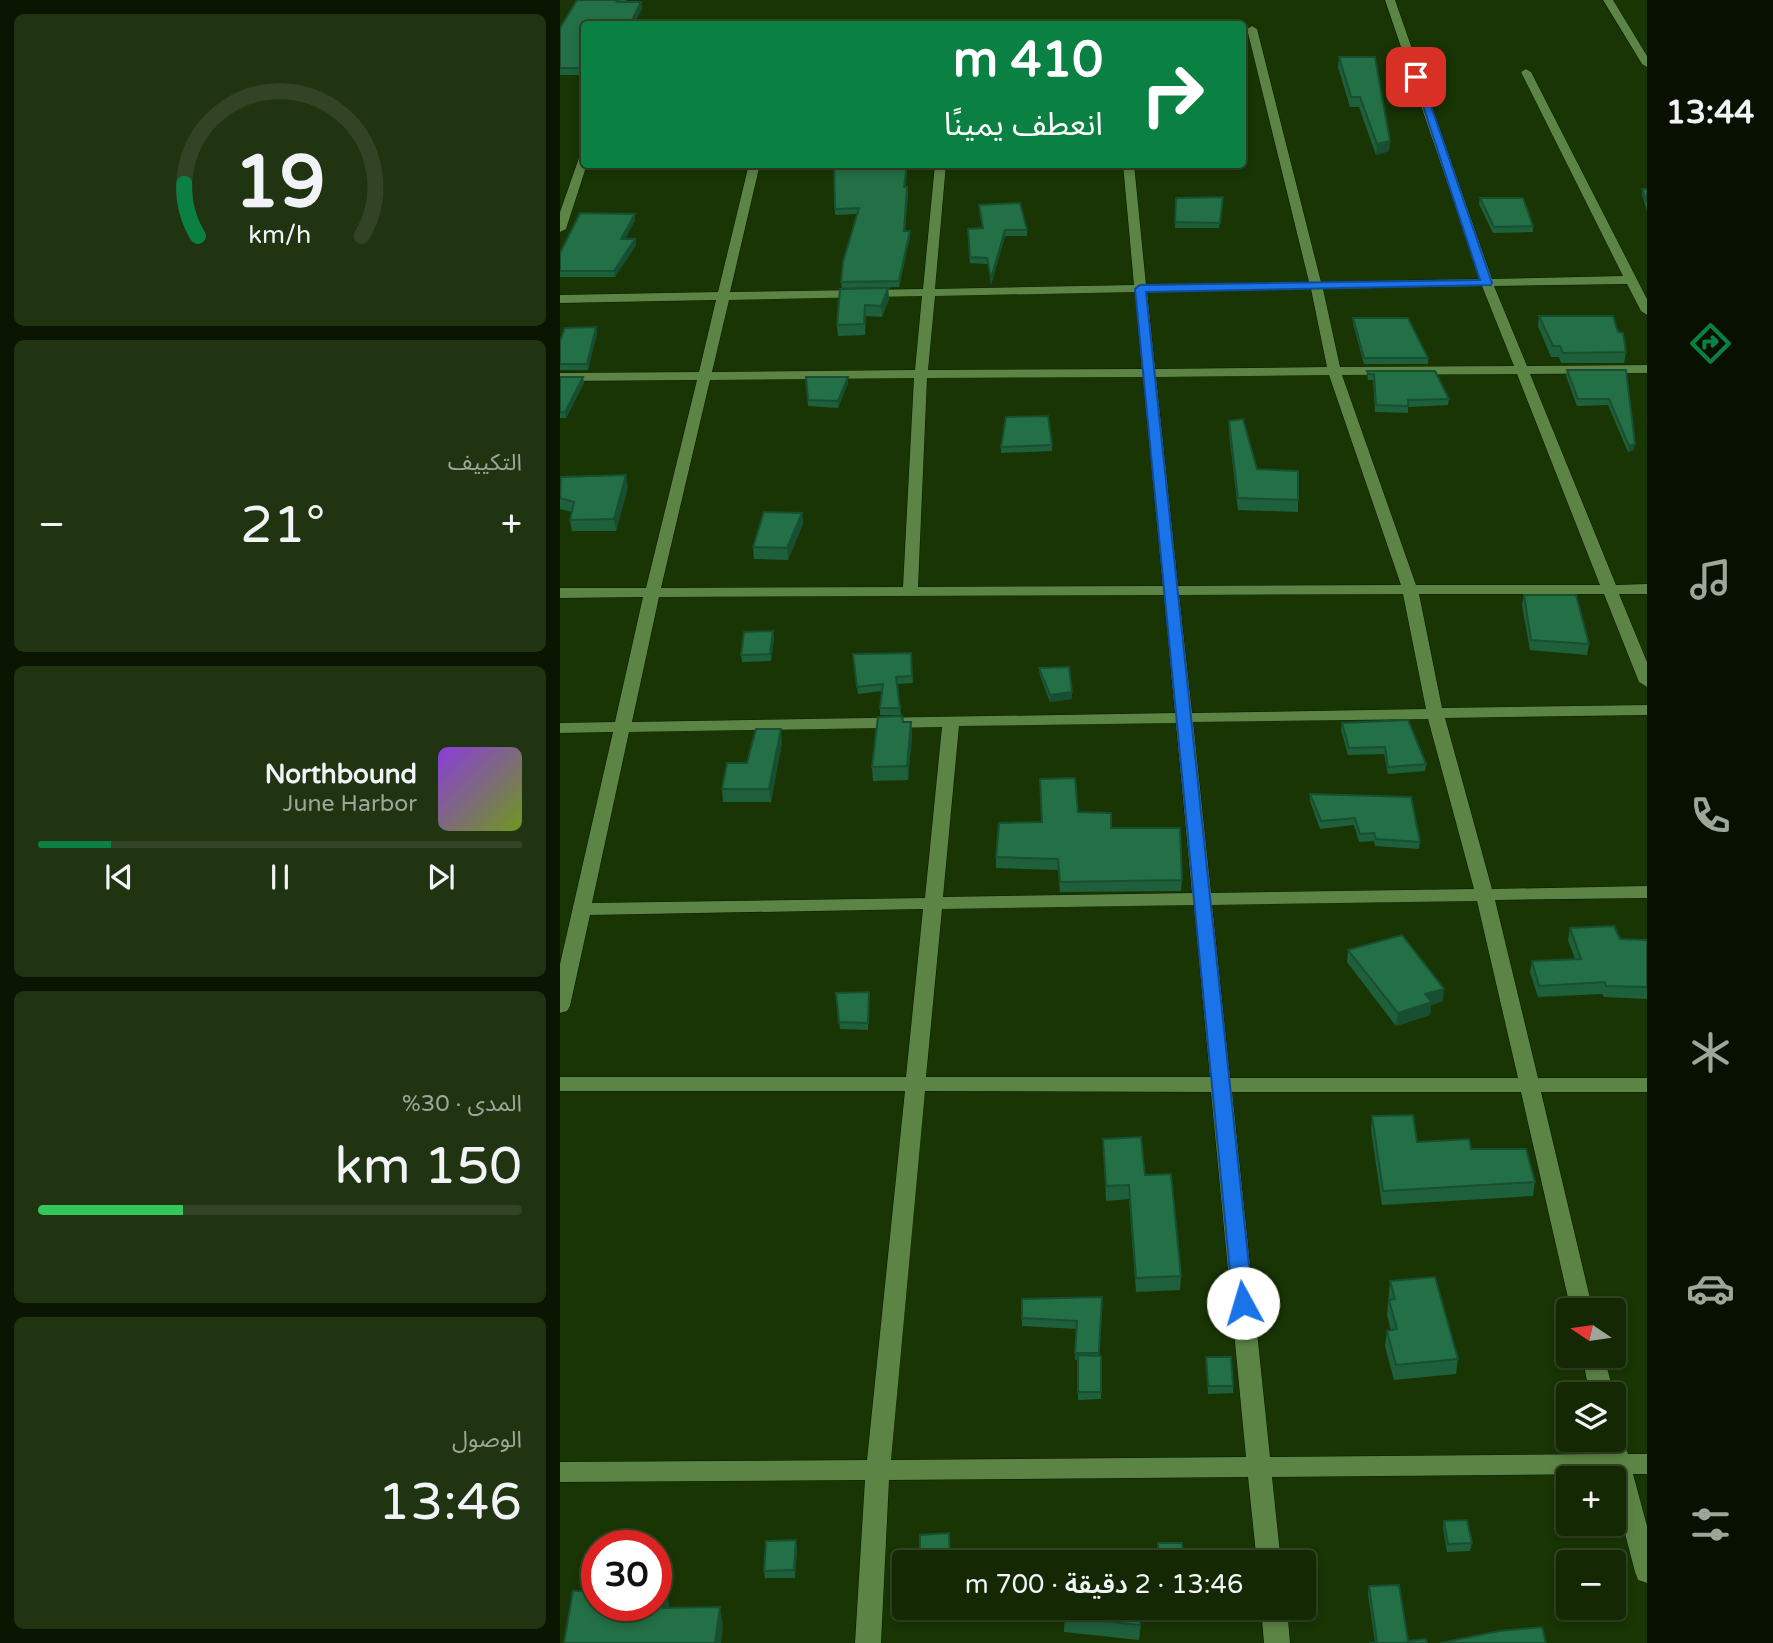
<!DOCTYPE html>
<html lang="ar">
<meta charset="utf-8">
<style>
:root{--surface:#132803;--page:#203412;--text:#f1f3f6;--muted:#9da69a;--line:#324425;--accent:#0b8043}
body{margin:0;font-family:"Varela Round","Noto Sans Arabic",sans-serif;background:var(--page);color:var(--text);direction:rtl;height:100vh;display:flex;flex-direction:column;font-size:26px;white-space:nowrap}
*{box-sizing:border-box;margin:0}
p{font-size:23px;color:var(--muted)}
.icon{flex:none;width:38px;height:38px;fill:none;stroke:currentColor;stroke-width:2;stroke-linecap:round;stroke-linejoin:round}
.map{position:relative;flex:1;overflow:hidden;direction:ltr}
.details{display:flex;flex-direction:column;gap:14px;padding:14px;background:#0a1602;width:560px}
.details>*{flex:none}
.banner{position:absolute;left:21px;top:21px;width:665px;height:147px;border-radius:7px;box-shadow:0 4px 10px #0003,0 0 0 2px var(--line);direction:rtl;background:#0b8043;color:#fff;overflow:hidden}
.needle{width:46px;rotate:283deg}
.tools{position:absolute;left:996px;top:1298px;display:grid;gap:14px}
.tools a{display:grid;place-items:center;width:70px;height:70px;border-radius:7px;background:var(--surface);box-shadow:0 4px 10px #0003,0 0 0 2px var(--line);font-size:35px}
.speed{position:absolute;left:21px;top:1530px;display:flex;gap:14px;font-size:35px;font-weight:700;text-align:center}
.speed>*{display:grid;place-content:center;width:91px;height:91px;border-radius:50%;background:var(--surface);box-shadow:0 4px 10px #0003,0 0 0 2px var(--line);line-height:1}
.speed .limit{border:10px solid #d22;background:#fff;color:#111}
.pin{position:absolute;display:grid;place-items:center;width:60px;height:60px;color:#fff;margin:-30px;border-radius:14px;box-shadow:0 4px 10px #0006}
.me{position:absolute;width:77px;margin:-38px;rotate:354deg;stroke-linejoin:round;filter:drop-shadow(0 0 5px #0008)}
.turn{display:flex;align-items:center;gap:24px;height:147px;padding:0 28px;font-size:32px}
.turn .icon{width:91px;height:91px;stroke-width:2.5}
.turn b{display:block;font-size:49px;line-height:60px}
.big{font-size:52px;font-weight:600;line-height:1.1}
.details .card{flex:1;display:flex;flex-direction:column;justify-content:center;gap:10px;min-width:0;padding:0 24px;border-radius:10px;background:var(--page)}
.details .dial{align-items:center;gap:0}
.dial svg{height:182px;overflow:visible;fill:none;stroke:var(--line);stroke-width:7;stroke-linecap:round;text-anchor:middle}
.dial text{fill:var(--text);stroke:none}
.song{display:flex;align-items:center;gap:21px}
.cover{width:84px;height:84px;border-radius:10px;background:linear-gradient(135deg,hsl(270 70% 55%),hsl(80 70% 35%))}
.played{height:7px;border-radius:4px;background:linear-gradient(90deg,var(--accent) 15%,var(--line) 15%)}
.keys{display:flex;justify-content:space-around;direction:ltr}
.heat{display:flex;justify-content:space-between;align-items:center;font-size:38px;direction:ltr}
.charge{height:10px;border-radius:5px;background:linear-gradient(90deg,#34c759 30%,var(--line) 0)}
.trip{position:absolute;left:332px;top:1550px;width:424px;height:70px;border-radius:7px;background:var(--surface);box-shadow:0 4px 10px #0003,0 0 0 2px var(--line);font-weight:600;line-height:70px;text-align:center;direction:rtl}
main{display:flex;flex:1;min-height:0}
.menu{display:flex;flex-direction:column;width:126px;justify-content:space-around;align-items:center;background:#081001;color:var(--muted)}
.menu .icon{width:49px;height:49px}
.menu .selected{color:var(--accent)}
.menu b{font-size:32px;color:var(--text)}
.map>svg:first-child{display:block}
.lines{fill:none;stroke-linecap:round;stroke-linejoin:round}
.minor-casing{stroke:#071a00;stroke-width:1}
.minor{fill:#5c8445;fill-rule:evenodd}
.wall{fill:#1e603c}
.shaded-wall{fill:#184e31}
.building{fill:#237046;stroke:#184e31;stroke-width:2}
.route{fill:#1a73e8;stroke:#114b97;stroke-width:2}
</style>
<main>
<nav class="menu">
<b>13:44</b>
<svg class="icon selected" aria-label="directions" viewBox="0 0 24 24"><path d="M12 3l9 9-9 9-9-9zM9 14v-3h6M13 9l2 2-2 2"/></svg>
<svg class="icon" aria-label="music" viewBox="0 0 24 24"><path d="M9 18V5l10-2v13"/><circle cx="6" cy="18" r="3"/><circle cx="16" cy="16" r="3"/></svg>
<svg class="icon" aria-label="phone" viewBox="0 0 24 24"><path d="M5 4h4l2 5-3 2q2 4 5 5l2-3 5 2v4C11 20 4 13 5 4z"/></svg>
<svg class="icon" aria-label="climate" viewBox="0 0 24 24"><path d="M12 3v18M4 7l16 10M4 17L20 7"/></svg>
<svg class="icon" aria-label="car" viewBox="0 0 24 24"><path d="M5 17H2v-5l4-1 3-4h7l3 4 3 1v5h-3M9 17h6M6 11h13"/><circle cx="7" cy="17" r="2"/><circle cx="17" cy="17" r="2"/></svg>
<svg class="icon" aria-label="filters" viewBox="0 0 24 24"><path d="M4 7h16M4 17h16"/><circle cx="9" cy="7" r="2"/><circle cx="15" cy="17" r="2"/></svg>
</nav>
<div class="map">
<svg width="1087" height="1643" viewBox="0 0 1087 1643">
<rect width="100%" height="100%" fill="#193504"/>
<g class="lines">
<g class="minor-casing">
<g id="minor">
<path d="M825,0H835L932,279L1063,276L961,72L966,69L971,72L1087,299V315L1081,311L1067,284L934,286L967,366L1087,365V373L970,374L1056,585L1087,584V594H1059L1087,662V687L1079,682L1044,594H859L882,708L1087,705V715L885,718L932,889L1087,886V898L935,900L978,1078H1087V1092H981L1033,1311H1011L961,1092H672L710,1457L1044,1454L1040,1440H1054V1431L1060,1433L1068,1454H1087V1474H1073L1087,1526V1583L1078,1580L1075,1572L1054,1491V1479H1050L1049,1474L712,1477L721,1563H697L688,1477L329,1480L321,1643H295L305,1480L0,1482V1462L307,1460L345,1091H0V1077H346L363,909L30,915L10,1006L7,1011L0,1013V964L53,732L0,733V723L55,722L83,597L0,598V588H86L137,380L0,381V373L139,372L156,300L0,303V295L158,292L189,164H200L170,292L363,289L375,164H386L375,289L574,285L563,164H574L586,285L749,282L687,29L692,26L697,29L761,282L920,279ZM922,286L954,366L780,367L763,289ZM751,289L767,367L595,369L587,292ZM575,292L582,369L368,370L375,296ZM362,296L355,370L152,372L169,300ZM957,374L1040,585H856L782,375ZM769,375L841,585L618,586L596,377ZM583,377L603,586L358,587L367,378ZM354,378L343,587L101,588L150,380ZM843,594L866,709L632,713L619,595ZM604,595L615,713L72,722L99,597ZM868,719L914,889L651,893L633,722ZM616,723L632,893L383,897L399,726ZM382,727L365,898L32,903L69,732ZM917,901L958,1078H670L652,905ZM634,905L650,1077H366L382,909ZM365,1091L651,1092L686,1457L331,1460Z"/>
<polygon points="1043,0 1053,0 1087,56 1087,67 1082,64"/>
<polygon points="24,155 24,164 27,164 6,229 0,232 0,212 19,158"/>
<polygon points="1022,1356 1044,1356 1054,1395 1030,1395"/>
<polygon points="701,1608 727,1608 730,1643 704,1643"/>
</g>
</g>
<use href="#minor" class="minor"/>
</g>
<g class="wall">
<polygon points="17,0 67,0 65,2 81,2 82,9 24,24 24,75 0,75 0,28"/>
<polygon points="779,57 830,141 829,151 816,155 799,107 790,107 778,67"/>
<polygon points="274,164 348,164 345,187 347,187 348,193 345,231 350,231 350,237 339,287 282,288 281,282 297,214 275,215"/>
<polygon points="1082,189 1087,189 1087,211 1082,194"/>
<polygon points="616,198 663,203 659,228 615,228"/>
<polygon points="920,198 973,226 973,232 933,233 919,204"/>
<polygon points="419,205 467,230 467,236 445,236 431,285 428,264 410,263 408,229 422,228"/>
<polygon points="75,214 75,220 65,239 75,239 76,245 55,277 0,277 0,253"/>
<polygon points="328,288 329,299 322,317 306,316 305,335 278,336 277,325"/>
<polygon points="979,316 1058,332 1066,352 1064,363 1001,363 999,357 991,357 978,326"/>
<polygon points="793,318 868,358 868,364 804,364 793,324"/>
<polygon points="36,327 37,333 28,370 0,370 0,341"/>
<polygon points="1007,370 1066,370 1074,450 1068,452 1048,405 1017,406 1006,376"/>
<polygon points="807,371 889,399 888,405 848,407 848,413 815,412 813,380 808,380"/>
<polygon points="0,377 24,383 6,418 0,418"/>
<polygon points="246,377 288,383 278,408 248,406"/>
<polygon points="669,421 697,469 738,500 738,512 678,510 669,433"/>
<polygon points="492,445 492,451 441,453 441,447"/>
<polygon points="0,479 68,487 56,531 12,531 10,520 12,512 0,509"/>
<polygon points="242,513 243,524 228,560 194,559 193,547"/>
<polygon points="964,595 1029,644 1027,655 970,650 962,605"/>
<polygon points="213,631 214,638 211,661 182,662 181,655"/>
<polygon points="351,653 353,683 337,684 341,715 320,715 320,708 322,691 298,694 293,654"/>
<polygon points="479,668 512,692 512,699 490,702 480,675"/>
<polygon points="343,722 351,722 352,736 348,780 313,781 312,767"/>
<polygon points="782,723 866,764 865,771 828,774 824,754 788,755 781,730"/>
<polygon points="222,742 211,802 163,802 162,789 187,763"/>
<polygon points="750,794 860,842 859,849 815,846 814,841 799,842 794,825 760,829 750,801"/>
<polygon points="518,812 551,828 622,880 621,891 500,892 498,870 436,868 436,857 482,822"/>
<polygon points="1010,928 1060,939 1087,940 1087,999 1044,997 1042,994 978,997 970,972 972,961 1015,959 1008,940"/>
<polygon points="788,950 883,1001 871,1005 870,1015 836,1026 787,962"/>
<polygon points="309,992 308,1030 280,1029 276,993"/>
<polygon points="812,1116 857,1142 911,1149 975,1182 973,1196 822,1205 811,1130"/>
<polygon points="543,1139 585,1175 621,1276 620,1290 576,1292 569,1199 546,1201"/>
<polygon points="830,1281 898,1359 896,1374 834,1380 825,1346 827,1331 831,1330 827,1315"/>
<polygon points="542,1297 539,1356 541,1356 541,1399 518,1400 518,1360 515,1360 517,1329 462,1326 462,1318"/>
<polygon points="646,1357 673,1386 673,1393 648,1394"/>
<polygon points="884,1521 912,1543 910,1551 887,1552 883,1528"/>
<polygon points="389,1533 391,1563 360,1563 360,1535"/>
<polygon points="236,1540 237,1547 235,1578 205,1578 204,1571"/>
<polygon points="809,1586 848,1641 815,1642 808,1594"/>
<polygon points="381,1608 408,1608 409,1619 381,1621"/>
<polygon points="505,1608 583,1608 579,1640 504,1632"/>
</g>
<g class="shaded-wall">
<polygon points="81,2 82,9 74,24 70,24"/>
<polygon points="830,141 829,151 816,155 817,144"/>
<polygon points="75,214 75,220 62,245 61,239"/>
<polygon points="445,230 445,236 431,285 431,279"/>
<polygon points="350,231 350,237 339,287 339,281"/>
<polygon points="75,239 76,245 55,277 54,271"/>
<polygon points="328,288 329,299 322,317 321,306"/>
<polygon points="36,327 37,333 28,370 27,364"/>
<polygon points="23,377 24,383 6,418 5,412"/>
<polygon points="288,377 288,383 278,408 278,401"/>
<polygon points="1075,444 1074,450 1068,452 1069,446"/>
<polygon points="66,475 68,487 56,531 54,519"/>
<polygon points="242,513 243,524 228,560 227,548"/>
<polygon points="213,631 214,638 211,661 210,654"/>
<polygon points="512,692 512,699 490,702 490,695"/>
<polygon points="351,722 352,736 348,780 347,766"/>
<polygon points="221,729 222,742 211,802 209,789"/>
<polygon points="884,989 883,1001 871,1005 870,1015 836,1026 838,1013 865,994"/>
<polygon points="236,1540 237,1547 235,1578 234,1570"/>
<polygon points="106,1589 110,1609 103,1608"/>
<polygon points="160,1607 163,1627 161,1643 155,1643"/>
<polygon points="581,1608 583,1608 579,1640 580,1625"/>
</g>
<g class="building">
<polygon points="17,0 59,0 57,2 81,2 70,24 24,24 24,68 0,68 0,28"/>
<polygon points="779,57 815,57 830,141 817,144 800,97 791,97"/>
<polygon points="274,164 347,164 344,187 347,187 344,231 350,231 339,281 281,282 283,262 299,208 275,209"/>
<polygon points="1082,189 1087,189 1087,202"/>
<polygon points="663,197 660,223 615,222 616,198"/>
<polygon points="920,198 963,198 973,226 934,227"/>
<polygon points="460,203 467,230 445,230 431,279 427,258 410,257 408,229 423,228 419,205"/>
<polygon points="20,213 75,214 61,239 75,239 54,271 0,271 0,253"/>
<polygon points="328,288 321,306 305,305 304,324 277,325 280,289"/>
<polygon points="979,316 1053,316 1058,332 1063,333 1066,352 1003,353 1000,346 993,346"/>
<polygon points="793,318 848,318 868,358 804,358"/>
<polygon points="36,327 27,364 0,364 0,341 5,328"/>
<polygon points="1007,370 1066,370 1075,444 1069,446 1049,399 1018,399"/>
<polygon points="807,371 875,371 889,399 848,400 848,406 816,405 814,374 808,374"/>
<polygon points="0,377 23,377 5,412 0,412"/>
<polygon points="246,377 288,377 278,401 248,400"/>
<polygon points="488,416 492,445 441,447 446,417"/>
<polygon points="683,419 697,469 738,471 738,500 678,498 669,421"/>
<polygon points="66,475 54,519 10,520 14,502 0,498 1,477"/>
<polygon points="204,512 242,513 227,548 193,547"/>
<polygon points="964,595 1016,595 1029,644 971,640"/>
<polygon points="213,631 210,654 181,655 184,632"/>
<polygon points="351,653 352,676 336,677 340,708 320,708 323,684 297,687 293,654"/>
<polygon points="509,667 512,692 490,695 479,668"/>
<polygon points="342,716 343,722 351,722 347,766 312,767 318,717"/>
<polygon points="848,720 866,764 828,767 825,747 789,748 782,723"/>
<polygon points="196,729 221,729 209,789 162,789 167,763 187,763"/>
<polygon points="515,778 518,812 551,813 551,828 620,828 622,880 500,882 498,859 436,857 439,823 482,822 480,779"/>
<polygon points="750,794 851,797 860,842 816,839 814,833 800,834 795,818 761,821"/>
<polygon points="1054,926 1060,939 1087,940 1087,987 1046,986 1045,982 979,986 972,961 1021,959 1010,928"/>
<polygon points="842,935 884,989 865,994 872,1002 838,1013 788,950"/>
<polygon points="309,992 308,1023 279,1022 276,993"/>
<polygon points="853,1115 857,1142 909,1139 911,1149 966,1149 975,1182 823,1191 812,1116"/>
<polygon points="581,1137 585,1175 611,1174 621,1276 576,1278 569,1185 546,1186 543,1139"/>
<polygon points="875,1277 898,1359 836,1365 827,1331 837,1329 829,1300 835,1299 830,1281"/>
<polygon points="542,1297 539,1353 515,1353 517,1321 462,1318 462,1299"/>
<polygon points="518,1355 541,1356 541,1392 518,1392"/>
<polygon points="646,1357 671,1357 673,1386 648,1386"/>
<polygon points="907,1520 912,1543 888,1544 884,1521"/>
<polygon points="389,1533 390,1560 360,1562 360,1535"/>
<polygon points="236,1540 234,1570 204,1571 206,1541"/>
<polygon points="598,1543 622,1543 624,1563 598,1563"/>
<polygon points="839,1585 848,1641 866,1639 867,1643 809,1643 817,1642 809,1586"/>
<polygon points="96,1589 106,1589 103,1608 160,1607 155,1643 4,1643 13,1591 37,1591 37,1605 96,1605"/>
<polygon points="381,1608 408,1608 408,1611 381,1613"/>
<polygon points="505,1608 581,1608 580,1625 503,1617"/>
<polygon points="982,1627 986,1643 880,1643 939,1631"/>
</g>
<polygon class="route" points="853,75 861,77 932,283 931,285 586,292 693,1303 691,1309 683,1311 676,1309 673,1303 575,289 580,285 920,280"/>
</svg>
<div class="tools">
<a><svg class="needle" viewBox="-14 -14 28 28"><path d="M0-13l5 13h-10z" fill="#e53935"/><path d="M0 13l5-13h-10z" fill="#9da69a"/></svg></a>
<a><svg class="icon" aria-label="layers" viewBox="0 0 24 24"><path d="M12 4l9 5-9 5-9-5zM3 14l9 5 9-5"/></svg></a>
<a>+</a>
<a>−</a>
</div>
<div class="speed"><div class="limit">30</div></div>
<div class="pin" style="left:856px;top:77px;background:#d93025"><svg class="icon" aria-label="arrive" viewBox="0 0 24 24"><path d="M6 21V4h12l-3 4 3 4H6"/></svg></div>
<svg class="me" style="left:683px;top:1303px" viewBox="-20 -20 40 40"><circle r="19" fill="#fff"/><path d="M0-13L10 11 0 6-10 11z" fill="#1a73e8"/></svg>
<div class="trip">13:46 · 2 دقيقة · 700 m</div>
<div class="banner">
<div class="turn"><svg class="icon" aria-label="right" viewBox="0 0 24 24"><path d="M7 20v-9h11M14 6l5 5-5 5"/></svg><div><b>410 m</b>انعطف يمينًا</div></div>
</div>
</div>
<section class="details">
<div class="card dial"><svg viewBox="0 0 100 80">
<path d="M14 69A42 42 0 1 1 86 69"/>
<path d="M14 69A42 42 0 0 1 8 46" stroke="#0b8043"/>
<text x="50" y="56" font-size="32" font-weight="700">19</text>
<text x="50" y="72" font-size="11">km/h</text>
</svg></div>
<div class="card"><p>التكييف</p>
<div class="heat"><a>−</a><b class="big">21°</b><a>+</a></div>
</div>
<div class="card">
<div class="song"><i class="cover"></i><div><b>Northbound</b><p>June Harbor</p></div></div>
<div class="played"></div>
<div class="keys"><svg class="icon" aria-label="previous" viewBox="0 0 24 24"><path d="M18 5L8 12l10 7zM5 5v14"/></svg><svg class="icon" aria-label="pause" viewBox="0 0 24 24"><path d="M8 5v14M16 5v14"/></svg><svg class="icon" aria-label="next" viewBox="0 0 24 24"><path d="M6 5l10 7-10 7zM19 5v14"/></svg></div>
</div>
<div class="card"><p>المدى · 30%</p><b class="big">150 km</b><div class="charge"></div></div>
<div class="card"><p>الوصول</p><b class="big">13:46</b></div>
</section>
</main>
